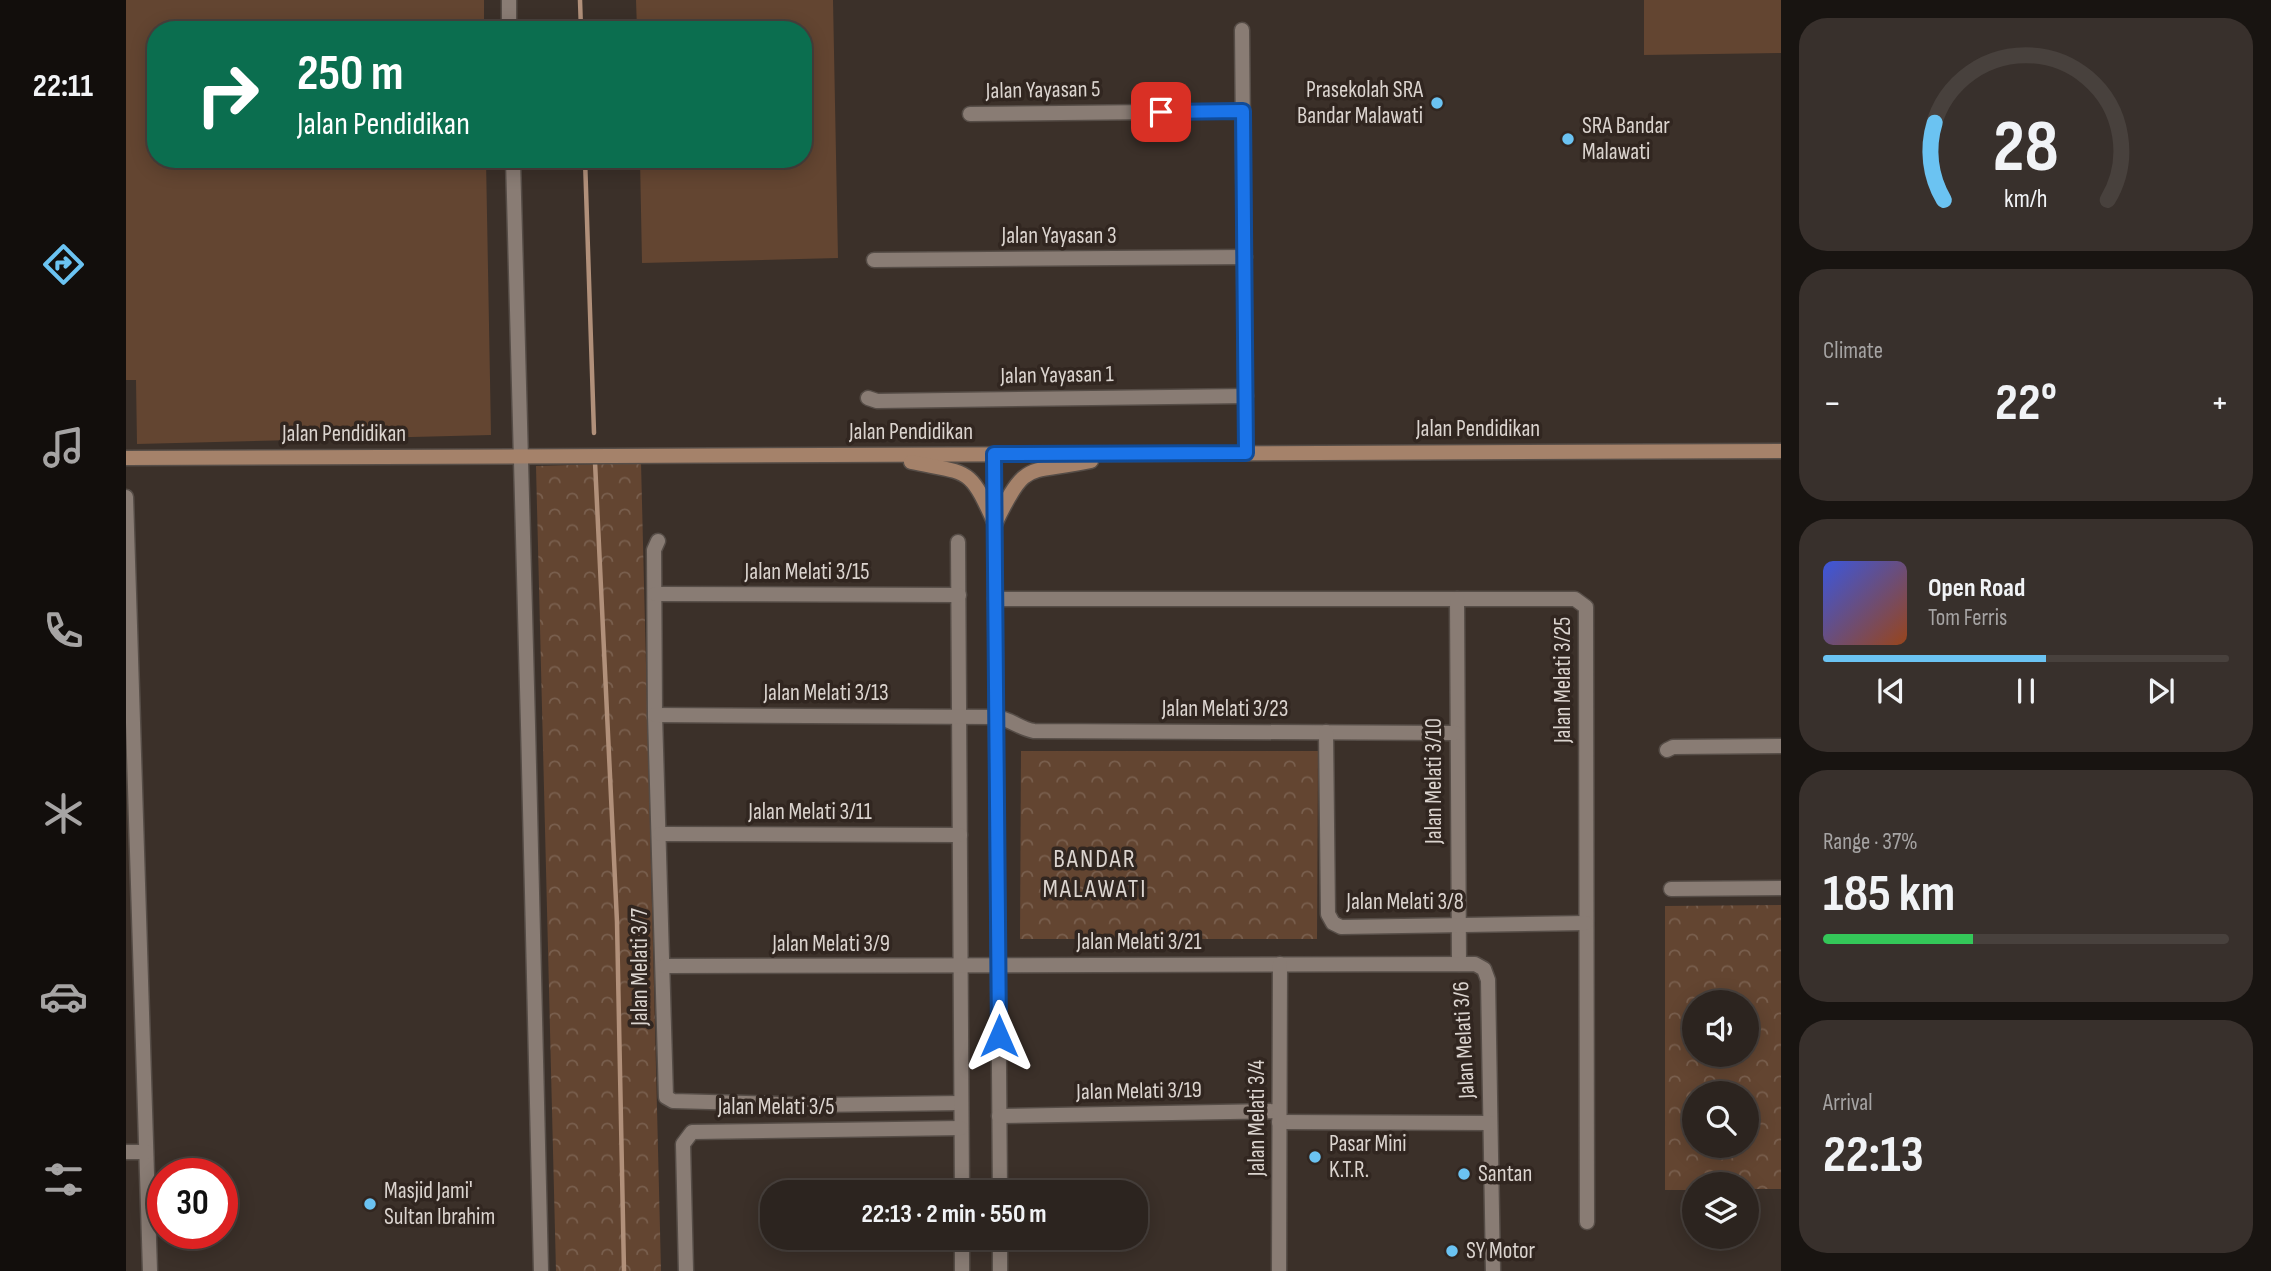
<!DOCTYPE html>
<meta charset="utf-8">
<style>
:root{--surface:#2c241f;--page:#38302c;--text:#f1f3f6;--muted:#a6a4a4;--line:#48413d;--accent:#6bc3f2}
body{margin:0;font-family:"Sofia Sans Condensed",sans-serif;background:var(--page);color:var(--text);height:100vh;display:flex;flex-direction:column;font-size:26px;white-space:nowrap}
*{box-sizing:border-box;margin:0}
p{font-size:23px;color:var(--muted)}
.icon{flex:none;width:38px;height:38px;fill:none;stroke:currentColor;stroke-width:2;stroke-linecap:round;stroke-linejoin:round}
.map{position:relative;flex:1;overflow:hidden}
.sheet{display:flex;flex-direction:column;gap:18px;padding:18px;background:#181411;width:490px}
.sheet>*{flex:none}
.banner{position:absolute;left:21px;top:21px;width:665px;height:147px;border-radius:28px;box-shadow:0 4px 18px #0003,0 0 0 2px var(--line);background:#0b6e4f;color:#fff;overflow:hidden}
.tools{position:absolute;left:1556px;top:990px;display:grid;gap:14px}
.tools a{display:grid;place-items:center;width:77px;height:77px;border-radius:50%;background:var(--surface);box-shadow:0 4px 18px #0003,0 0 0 2px var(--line);font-size:35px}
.speed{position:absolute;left:21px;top:1158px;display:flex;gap:14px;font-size:35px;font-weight:700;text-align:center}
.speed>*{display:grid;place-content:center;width:91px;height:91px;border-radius:50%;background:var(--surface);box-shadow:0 4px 18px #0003,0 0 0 2px var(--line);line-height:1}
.speed .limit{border:10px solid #d22;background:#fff;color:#111}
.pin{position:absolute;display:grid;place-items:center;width:60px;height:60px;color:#fff;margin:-30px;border-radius:14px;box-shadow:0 4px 10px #0006}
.me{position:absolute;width:77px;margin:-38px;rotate:0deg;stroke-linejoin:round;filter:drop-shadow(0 0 5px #0008)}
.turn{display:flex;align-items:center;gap:24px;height:147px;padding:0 35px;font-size:32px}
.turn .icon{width:91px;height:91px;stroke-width:2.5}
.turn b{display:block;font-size:49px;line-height:60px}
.big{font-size:52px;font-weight:700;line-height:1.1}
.sheet .card{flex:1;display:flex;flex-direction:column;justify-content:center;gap:10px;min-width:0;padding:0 24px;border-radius:28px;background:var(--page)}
.sheet .dial{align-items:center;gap:0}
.dial svg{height:182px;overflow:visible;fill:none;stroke:var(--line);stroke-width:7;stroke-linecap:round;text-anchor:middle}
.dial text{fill:var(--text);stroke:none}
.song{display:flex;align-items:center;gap:21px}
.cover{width:84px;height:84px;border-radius:10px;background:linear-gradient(135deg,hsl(230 70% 55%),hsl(20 70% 35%))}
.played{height:7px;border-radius:4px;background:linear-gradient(90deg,var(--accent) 55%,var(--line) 55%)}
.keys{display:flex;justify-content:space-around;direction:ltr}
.heat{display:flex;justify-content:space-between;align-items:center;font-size:38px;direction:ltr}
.charge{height:10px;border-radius:5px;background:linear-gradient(90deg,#34c759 37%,var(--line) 0)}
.trip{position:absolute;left:634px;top:1180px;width:388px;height:70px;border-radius:28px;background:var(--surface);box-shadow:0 4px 18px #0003,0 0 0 2px var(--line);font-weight:700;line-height:70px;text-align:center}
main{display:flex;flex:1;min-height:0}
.dock{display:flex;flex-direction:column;width:126px;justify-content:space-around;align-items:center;background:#120e0c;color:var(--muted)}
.dock .icon{width:49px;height:49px}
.dock .on{color:var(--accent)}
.dock b{font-size:32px;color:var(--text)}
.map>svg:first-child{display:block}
.green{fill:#634531}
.forest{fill:url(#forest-crowns);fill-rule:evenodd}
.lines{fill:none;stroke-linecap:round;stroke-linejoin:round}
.stream{stroke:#b1907a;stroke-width:4.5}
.street-casing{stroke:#564d47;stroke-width:17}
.secondary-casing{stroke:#564d47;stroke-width:17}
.street{stroke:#897c74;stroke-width:14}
.secondary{stroke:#a5826a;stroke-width:14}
.route-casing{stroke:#114b97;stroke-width:18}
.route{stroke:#1a73e8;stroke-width:12}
.poi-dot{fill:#6bc3f2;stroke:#312620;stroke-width:2.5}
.labels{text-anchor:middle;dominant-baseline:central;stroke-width:7;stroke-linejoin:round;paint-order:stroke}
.street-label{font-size:23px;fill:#dbd4cf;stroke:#312620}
.poi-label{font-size:23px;fill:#dbd4cf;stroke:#312620;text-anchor:start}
.quarter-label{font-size:26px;letter-spacing:2px;fill:#dbd4cf;stroke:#312620}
</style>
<main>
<nav class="dock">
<b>22:11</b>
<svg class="icon on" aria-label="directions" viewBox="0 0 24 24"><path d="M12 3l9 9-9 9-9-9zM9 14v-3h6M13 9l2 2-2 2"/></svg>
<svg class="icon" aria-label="music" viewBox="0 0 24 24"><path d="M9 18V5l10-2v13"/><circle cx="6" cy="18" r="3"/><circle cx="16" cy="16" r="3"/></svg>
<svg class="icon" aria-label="phone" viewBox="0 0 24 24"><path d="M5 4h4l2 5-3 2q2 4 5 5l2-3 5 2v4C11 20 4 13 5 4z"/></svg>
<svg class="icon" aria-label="climate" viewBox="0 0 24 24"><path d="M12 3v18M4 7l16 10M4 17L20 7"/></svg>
<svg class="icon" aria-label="car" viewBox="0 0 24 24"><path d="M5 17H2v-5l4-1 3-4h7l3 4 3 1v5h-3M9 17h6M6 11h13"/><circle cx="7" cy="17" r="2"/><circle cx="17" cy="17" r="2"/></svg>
<svg class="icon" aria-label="filters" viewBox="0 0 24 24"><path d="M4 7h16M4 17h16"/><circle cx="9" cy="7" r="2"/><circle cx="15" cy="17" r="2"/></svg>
</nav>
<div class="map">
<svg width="1655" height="1271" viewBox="0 0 1655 1271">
<defs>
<pattern id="forest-crowns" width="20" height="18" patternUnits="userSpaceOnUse" patternTransform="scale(1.75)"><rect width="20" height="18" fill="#634531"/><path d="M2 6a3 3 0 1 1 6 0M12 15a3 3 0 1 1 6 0" fill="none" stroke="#795f4e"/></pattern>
</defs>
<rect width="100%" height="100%" fill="#3b3029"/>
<g class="green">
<polygon points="0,0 358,0 358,30 30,30 30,159 360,159 365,435 11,444 10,380 0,380"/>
<polygon points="510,0 707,0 712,258 516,263 514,159 677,159 677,30 511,30"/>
<polygon points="1518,0 1655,0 1655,53 1518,55"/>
</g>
<g class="forest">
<polygon points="515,463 535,1271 430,1271 410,466"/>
<polygon points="895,751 1192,751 1191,939 894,939"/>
<path d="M1655,905V1189H1621L1620,1185H1568V1190H1539V906ZM1568,1003H1620V1055H1568ZM1568,1094H1620V1146H1568Z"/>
</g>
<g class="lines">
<g class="stream">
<polyline points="454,0 455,30"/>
<polyline points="459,159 468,433"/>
<polyline points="469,462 491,922 498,1271"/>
</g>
<g class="street-casing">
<g id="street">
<polyline points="383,0 383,30"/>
<polyline points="1116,30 1120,453"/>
<polyline points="844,114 1117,111"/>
<path d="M387,159C397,530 407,900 415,1271"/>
<polyline points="748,260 1119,257"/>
<polyline points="742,398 751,401 1120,396"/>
<polyline points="868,454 874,1192"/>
<polyline points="0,497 24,1271"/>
<polyline points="532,541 528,550 529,715 540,1097 547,1101 688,1105 835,1103"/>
<polyline points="832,542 836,1192"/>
<polyline points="529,594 833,595"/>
<polyline points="869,599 1449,599 1460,607 1461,1222"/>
<polyline points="1331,599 1333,964"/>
<path d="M529,715L870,717C885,719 894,729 908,731L1330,733"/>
<polyline points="1200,732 1202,914 1207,923 1215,927 1460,923"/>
<polyline points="1541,750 1547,747 1655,746"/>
<polyline points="534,834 834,835"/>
<polyline points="1545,889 1655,888"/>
<polyline points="538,966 1349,964 1358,969 1362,980 1367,1271"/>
<polyline points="873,1116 1153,1111"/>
<polyline points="1153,1122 1364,1123"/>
<polyline points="0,1152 20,1152"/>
<polyline points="836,1237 836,1271"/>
<polyline points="874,1237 874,1271"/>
<polyline points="560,1271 557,1144 566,1132 835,1128"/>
<polyline points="1153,1271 1154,964"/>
</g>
</g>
<g class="secondary-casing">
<g id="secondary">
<polyline points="0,458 1655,451"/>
<path d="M785,462C844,474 843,466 869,524"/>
<path d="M869,524C901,457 901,475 965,461"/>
</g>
</g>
<use href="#street" class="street"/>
<use href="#secondary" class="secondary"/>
</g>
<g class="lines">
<g class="route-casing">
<polyline id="route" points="873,1036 868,454 1120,453 1117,111 1035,112"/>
</g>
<use href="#route" class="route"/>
</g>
<g class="poi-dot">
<circle cx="1311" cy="103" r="7"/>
<circle cx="1442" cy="139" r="7"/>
<circle cx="1189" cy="1157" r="7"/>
<circle cx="1338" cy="1174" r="7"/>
<circle cx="244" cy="1204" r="7"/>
<circle cx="1326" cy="1251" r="7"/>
</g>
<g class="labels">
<g class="street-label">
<text transform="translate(917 90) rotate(-1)">Jalan Yayasan 5</text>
<text x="933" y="236">Jalan Yayasan 3</text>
<text transform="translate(931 375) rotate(-1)">Jalan Yayasan 1</text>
<text x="1352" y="429">Jalan Pendidikan</text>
<text x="785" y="432">Jalan Pendidikan</text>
<text x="218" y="434">Jalan Pendidikan</text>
<text x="681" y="572">Jalan Melati 3/15</text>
<text transform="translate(1437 680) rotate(-90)">Jalan Melati 3/25</text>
<text x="700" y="693">Jalan Melati 3/13</text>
<text x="1099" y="709">Jalan Melati 3/23</text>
<text transform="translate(1308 781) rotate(-90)">Jalan Melati 3/10</text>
<text x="684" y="812">Jalan Melati 3/11</text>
<text x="1279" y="902">Jalan Melati 3/8</text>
<text x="1013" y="942">Jalan Melati 3/21</text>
<text x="705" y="944">Jalan Melati 3/9</text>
<text transform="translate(514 967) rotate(-90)">Jalan Melati 3/7</text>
<text transform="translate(1338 1040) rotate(-93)">Jalan Melati 3/6</text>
<text transform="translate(1013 1091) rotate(-1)">Jalan Melati 3/19</text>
<text x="650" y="1107">Jalan Melati 3/5</text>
<text transform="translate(1131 1118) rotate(-90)">Jalan Melati 3/4</text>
</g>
<g class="poi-label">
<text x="1297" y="90" text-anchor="end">Prasekolah SRA<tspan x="1297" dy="26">Bandar Malawati</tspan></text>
<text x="1456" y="126">SRA Bandar<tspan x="1456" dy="26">Malawati</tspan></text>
<text x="1203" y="1144">Pasar Mini<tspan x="1203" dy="26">K.T.R.</tspan></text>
<text x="1352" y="1174">Santan</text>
<text x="258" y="1191">Masjid Jami'<tspan x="258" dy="26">Sultan Ibrahim</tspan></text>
<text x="1340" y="1251">SY Motor</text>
</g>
<g class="quarter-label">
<text x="969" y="859">BANDAR<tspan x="969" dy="30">MALAWATI</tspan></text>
</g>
</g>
</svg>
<div class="tools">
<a><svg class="icon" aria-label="sound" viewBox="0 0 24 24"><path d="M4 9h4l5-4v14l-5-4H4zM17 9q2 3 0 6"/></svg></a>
<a><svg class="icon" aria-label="search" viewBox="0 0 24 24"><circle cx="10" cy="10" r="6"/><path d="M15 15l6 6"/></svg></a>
<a><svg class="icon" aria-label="layers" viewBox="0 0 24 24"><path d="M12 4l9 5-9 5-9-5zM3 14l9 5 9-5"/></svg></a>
</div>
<div class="speed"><div class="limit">30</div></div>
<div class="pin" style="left:1035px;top:112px;background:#d93025"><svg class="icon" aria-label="arrive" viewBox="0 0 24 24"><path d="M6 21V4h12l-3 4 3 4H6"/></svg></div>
<svg class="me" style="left:873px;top:1036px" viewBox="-20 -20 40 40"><path d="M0-17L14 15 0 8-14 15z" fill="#1a73e8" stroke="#fff" stroke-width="4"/></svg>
<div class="trip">22:13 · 2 min · 550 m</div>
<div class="banner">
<div class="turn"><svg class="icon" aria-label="right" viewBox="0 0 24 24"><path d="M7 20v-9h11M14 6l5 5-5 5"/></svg><div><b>250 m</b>Jalan Pendidikan</div></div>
</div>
</div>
<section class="sheet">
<div class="card dial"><svg viewBox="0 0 100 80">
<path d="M14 69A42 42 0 1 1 86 69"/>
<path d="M14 69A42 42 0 0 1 10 35" stroke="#6bc3f2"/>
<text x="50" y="56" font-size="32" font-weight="700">28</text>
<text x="50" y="72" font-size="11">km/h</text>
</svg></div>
<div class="card"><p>Climate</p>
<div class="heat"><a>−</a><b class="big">22°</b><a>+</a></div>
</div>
<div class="card">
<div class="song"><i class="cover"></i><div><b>Open Road</b><p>Tom Ferris</p></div></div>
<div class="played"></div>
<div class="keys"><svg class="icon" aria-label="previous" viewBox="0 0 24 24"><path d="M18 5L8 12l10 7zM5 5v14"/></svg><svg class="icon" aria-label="pause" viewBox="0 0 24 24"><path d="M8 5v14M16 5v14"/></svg><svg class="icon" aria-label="next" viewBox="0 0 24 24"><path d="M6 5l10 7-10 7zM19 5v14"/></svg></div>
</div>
<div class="card"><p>Range · 37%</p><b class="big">185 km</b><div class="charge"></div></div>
<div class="card"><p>Arrival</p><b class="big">22:13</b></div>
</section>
</main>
